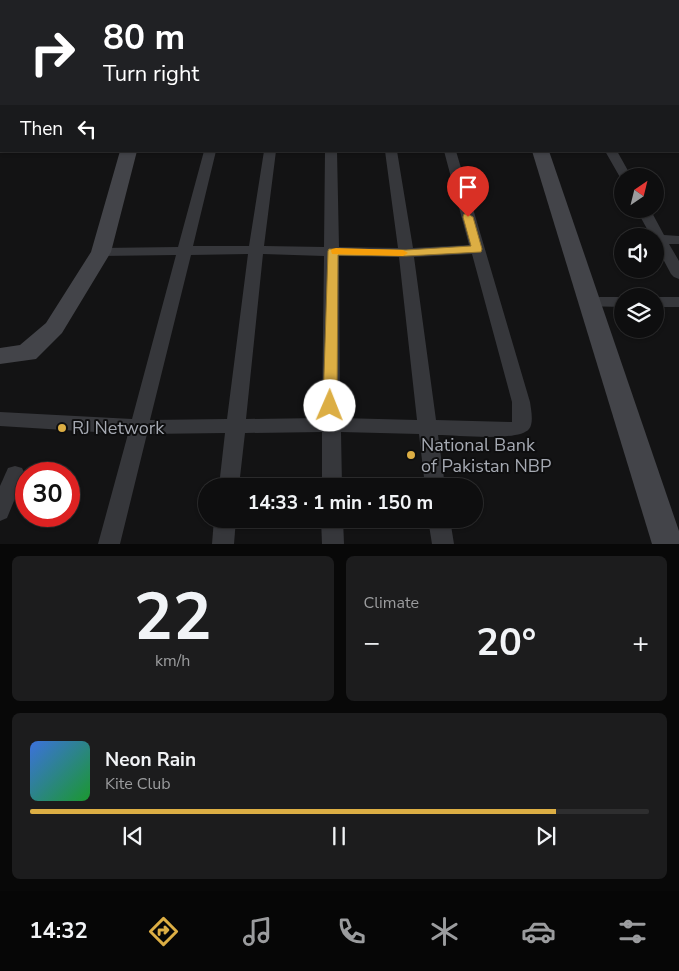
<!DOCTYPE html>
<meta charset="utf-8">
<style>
:root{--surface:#0e0e0f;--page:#1c1c1d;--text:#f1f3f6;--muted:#9b9c9e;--line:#2e2e2f;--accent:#dcae44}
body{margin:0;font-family:"Nunito Sans",sans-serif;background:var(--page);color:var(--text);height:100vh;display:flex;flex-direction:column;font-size:19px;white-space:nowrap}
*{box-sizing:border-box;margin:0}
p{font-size:16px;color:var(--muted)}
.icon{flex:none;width:28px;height:28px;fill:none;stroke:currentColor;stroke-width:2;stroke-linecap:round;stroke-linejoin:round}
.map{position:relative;height:544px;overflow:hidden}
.side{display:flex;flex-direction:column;gap:12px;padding:12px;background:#080808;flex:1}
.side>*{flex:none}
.hud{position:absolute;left:0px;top:0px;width:680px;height:152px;box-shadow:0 1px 4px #0004,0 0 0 1px var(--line);background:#202124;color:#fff;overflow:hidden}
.needle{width:32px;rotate:35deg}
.controls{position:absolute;left:614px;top:168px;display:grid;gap:10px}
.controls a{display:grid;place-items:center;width:50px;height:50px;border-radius:50%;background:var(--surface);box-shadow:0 1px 4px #0004,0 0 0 1px var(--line);font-size:25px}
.speed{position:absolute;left:15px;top:462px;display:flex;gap:10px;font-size:25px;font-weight:700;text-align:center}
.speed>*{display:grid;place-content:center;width:65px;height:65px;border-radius:50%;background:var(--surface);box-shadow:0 1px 4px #0004,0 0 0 1px var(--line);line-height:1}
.speed .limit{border:8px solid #d22;background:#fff;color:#111}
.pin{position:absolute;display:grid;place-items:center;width:42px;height:42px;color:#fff;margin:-51px -21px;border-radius:50% 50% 50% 0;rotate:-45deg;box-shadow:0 0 5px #0007}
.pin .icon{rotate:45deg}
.me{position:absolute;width:55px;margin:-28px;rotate:1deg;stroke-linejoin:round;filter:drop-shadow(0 0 4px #0008)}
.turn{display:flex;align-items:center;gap:18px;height:105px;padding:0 20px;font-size:22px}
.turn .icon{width:65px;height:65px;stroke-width:2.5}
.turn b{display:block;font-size:35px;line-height:42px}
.then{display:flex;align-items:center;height:48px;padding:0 20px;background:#0003;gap:10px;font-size:19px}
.big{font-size:38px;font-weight:700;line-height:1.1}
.side .widget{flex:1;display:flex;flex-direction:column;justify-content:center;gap:8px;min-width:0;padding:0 18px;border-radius:8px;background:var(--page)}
.side .dial{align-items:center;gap:0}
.dial b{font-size:65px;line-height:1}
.song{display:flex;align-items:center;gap:15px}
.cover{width:60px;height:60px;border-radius:8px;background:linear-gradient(135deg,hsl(220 70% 55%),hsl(130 70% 35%))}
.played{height:5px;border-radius:2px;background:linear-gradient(90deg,var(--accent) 85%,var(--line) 85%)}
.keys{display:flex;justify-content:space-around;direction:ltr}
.heat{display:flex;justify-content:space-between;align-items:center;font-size:28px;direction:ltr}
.side .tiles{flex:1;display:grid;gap:12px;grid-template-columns:1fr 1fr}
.widget:last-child{grid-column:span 2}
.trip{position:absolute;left:198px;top:478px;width:285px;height:50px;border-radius:25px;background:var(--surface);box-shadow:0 1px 4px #0004,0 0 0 1px var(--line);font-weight:700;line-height:50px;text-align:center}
.dock{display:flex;height:80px;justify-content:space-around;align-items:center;background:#060606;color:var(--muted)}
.dock .icon{width:35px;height:35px}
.dock .on{color:var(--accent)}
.dock b{font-size:22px;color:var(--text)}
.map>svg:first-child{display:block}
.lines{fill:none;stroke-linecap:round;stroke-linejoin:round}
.street{fill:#36373b;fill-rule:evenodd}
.secondary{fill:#434449;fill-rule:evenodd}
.route{fill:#dcae44;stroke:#8f712c}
.slow{fill:#f59e0b}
.poi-dot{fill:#dcae44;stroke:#0e0e0f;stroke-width:2}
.labels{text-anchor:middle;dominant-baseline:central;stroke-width:4;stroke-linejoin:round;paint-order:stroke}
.near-poi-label{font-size:18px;fill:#a6aab3;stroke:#0e0e0f;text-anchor:start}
</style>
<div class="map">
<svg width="679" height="544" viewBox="0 0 679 544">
<rect width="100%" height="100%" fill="#131314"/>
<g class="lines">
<g class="street">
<rect x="650" y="0" width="8" height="1"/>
<polygon points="0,11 1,12 1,17 0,17"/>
<polygon points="1,21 1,28 0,29 0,22"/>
<rect x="0" y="60" width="1" height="6"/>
<rect x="0" y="82" width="1" height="6"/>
<path d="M204,151H216L193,246H249L264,151H276L264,246L324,247L325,151H337L339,247L398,248L385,151H397L413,248L469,245L444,151H456L530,402C531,409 534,423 529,429C519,442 456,435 438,435L445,486H425L419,434L341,432L342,486H322V432L245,433L239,486H219L225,433L147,434L120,544H98L128,434L0,426V412L132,419L176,255L101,256L96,255L94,252L96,249L101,248L178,247ZM248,254L227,419L150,420L191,255ZM263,254L324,256L322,418L246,419ZM472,254L512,402V422L436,420L414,257ZM339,256L399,257L417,420L340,418Z"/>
<polygon points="605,151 617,151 631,176 622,176 622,179 621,179"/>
<polygon points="636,209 650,209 664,235 679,236 679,244 669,244 679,261 679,279 674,277 671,274 655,244 655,236 651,236"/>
<polygon points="589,297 622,297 622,307 583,306 581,302 583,298"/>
<rect x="655" y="297" width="24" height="10"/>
<polygon points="15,466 22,468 25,474 7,518 0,521 0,486 8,468"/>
<polygon points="214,519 236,519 234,544 212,544"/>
<polygon points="321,519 343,519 344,544 322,544"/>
<polygon points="428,519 450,519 454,544 432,544"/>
</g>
<g class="secondary">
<polygon points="0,0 5,0 6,1 1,1 0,5"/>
<polygon points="95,0 129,0 130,1 96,1"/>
<rect x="0" y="106" width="1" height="10"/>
<polygon points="120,151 137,151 111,252 62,333 36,359 0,364 0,348 20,345 46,323 91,252"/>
<polygon points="532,151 549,151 679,531 679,544 652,544"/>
</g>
</g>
<polygon class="route" points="464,214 468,214 473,217 482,249 481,252 406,256 338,255 337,406 335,409 330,411 325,409 323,406 328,251 329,249 406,250 471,246 463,217"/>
<polygon class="slow" points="336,248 403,250 408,253 403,256 332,254 331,251 332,249"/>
<g class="poi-dot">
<circle cx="62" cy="428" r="5"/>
<circle cx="411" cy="455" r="5"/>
</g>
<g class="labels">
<g class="near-poi-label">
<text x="72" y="428">RJ Network</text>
<text x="421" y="445">National Bank<tspan x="421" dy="21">of Pakistan NBP</tspan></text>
</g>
</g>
</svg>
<div class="controls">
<a><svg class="needle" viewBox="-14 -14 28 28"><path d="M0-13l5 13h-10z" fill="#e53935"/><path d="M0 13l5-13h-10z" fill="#9b9c9e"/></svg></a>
<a><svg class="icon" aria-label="sound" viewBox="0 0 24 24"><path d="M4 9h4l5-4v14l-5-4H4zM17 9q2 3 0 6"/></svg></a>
<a><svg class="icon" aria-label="layers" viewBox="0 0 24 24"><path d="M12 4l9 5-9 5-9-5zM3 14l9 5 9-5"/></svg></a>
</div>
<div class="speed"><div class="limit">30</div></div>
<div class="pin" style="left:468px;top:217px;background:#d93025"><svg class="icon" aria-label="arrive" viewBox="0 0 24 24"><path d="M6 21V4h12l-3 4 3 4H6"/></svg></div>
<svg class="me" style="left:330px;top:406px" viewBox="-20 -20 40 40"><circle r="19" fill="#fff"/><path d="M0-13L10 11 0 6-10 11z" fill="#dcae44"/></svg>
<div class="trip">14:33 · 1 min · 150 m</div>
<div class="hud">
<div class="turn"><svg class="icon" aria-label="right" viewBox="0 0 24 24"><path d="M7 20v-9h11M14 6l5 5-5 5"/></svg><div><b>80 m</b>Turn right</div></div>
<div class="then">Then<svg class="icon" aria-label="left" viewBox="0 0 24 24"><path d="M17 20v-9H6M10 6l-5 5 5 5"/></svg></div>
</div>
</div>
<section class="side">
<div class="tiles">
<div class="widget dial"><b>22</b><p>km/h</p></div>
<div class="widget"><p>Climate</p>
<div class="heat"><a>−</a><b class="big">20°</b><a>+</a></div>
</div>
<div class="widget">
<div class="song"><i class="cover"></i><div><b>Neon Rain</b><p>Kite Club</p></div></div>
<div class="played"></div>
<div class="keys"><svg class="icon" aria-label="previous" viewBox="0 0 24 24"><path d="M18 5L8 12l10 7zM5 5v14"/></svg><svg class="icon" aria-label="pause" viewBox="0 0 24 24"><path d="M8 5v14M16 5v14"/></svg><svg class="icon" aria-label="next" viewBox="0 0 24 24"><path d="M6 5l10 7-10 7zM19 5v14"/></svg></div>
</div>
</div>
</section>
<nav class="dock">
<b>14:32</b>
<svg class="icon on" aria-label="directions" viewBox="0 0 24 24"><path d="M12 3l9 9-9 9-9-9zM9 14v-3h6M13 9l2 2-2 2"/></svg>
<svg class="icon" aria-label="music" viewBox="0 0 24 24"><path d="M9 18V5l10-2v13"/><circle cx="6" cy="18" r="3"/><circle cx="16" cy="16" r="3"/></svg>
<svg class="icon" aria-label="phone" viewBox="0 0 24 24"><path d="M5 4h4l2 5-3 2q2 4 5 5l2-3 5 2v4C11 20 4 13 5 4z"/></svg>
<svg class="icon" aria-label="climate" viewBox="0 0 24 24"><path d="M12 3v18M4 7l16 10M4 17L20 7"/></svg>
<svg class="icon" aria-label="car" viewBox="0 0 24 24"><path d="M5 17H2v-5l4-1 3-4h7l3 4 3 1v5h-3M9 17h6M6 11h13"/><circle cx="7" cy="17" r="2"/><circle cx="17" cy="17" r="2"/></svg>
<svg class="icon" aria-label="filters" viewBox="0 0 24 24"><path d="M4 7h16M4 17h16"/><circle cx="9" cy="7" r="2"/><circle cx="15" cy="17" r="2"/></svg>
</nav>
